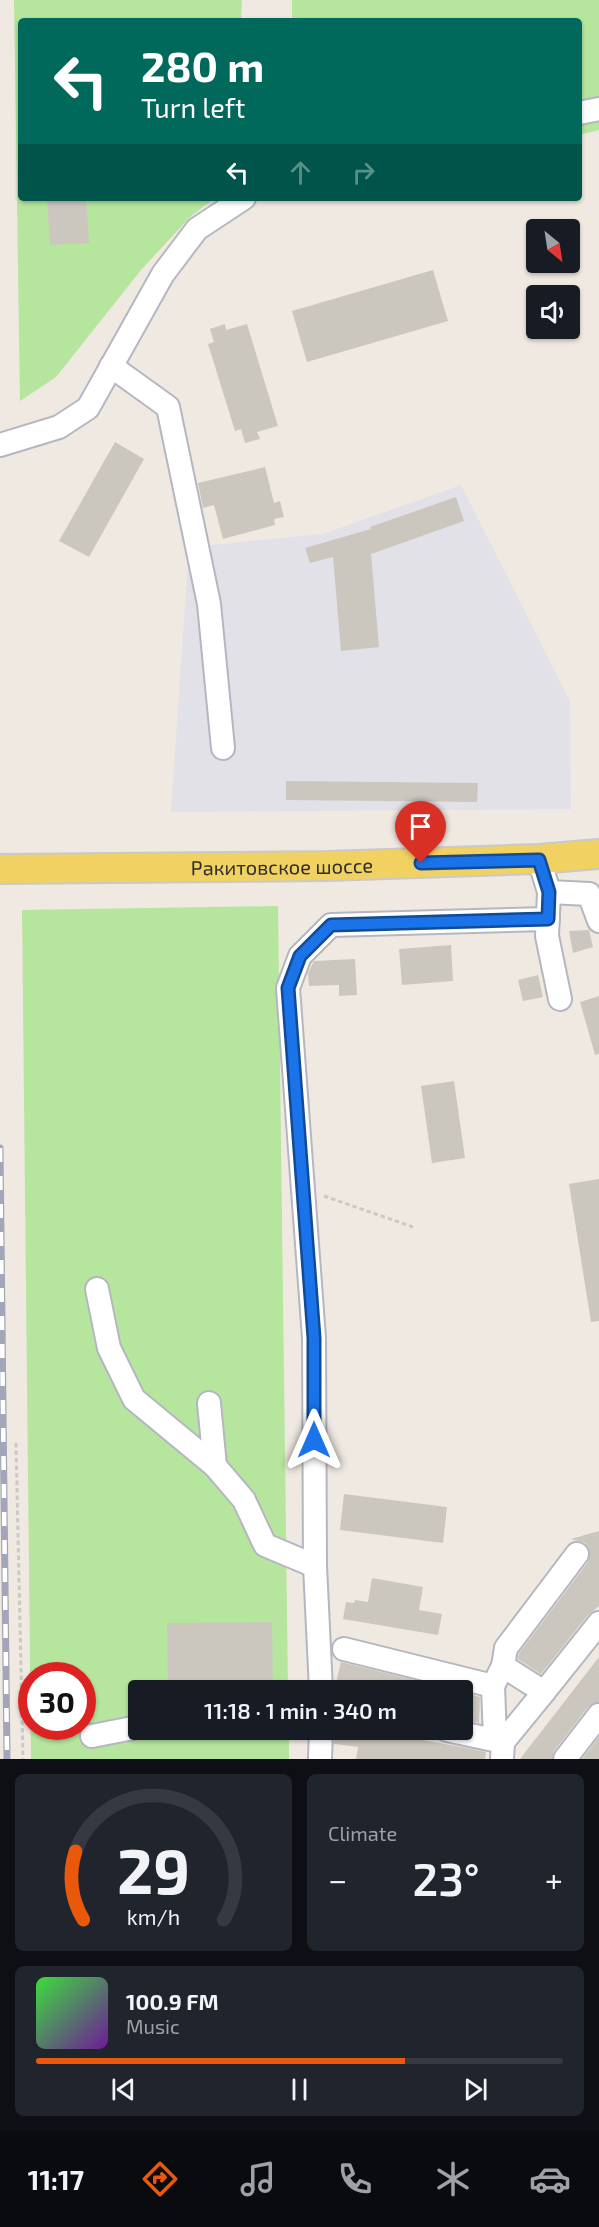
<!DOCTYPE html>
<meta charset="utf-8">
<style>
:root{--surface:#171b24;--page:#20242c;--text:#f1f3f6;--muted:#9ea1a6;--line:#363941;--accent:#ea580c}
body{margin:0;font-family:"Exo 2",sans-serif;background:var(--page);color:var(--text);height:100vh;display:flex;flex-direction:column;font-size:22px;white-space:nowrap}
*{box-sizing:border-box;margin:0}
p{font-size:20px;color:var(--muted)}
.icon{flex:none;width:33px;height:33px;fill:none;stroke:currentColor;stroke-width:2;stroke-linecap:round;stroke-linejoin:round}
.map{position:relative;height:1759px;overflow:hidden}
.drawer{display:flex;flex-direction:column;gap:15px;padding:15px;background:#0d0f14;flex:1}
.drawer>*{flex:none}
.top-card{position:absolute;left:18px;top:18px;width:564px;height:183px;border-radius:6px;box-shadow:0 2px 4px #0004;background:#00695c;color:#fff;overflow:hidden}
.needle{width:39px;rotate:150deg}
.fabs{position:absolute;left:526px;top:219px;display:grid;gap:12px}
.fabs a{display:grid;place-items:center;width:54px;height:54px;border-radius:6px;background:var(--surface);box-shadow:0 2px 4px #0004;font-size:30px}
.speed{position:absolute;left:18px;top:1662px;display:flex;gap:12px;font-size:30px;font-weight:700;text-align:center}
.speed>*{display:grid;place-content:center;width:78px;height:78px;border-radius:50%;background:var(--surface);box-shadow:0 2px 4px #0004;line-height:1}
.speed .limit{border:9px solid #d22;background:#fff;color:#111}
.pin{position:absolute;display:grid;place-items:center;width:51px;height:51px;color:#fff;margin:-62px -26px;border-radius:50% 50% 50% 0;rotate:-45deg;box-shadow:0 0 6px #0007}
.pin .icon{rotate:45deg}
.me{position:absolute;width:66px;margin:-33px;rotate:0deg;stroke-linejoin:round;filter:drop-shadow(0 0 4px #0008)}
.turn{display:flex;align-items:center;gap:21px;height:126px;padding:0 24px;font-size:27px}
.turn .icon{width:78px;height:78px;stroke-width:2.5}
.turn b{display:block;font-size:42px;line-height:51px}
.lanes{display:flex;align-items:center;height:57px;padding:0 24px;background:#0003;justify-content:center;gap:30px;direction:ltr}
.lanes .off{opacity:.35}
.big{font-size:45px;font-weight:600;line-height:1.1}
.drawer .widget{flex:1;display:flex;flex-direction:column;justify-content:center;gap:9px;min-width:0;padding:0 21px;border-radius:9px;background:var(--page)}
.drawer .dial{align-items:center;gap:0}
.dial svg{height:156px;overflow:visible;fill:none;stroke:var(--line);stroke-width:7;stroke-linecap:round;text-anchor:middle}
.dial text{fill:var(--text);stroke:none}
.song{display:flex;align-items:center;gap:18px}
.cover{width:72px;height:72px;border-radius:9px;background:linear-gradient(135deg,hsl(120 70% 55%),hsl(280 70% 35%))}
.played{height:6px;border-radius:3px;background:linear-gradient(90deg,var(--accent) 70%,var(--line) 70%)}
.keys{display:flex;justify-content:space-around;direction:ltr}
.heat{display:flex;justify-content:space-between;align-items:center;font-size:33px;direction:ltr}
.drawer .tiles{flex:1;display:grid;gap:15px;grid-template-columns:1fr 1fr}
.widget:last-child{grid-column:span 2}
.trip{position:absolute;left:128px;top:1680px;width:345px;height:60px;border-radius:6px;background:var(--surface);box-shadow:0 2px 4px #0004;font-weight:600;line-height:60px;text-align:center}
.tab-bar{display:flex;height:96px;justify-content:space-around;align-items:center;background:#090b0e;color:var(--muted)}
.tab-bar .icon{width:42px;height:42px}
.tab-bar .active{color:var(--accent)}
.tab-bar b{font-size:27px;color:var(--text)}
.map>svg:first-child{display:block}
.industrial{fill:#e3e1e8}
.green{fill:#b6e59e;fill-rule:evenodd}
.building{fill:#cbc7bf}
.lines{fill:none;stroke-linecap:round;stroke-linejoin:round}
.minor-casing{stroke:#b4b7c1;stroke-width:26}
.major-casing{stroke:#c9c9c9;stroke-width:32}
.path{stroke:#c9c9c9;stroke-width:3;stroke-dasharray:4.5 3;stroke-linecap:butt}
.minor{stroke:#fff;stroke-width:22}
.major{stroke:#f2d163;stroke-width:28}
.rail-casing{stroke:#a3a6b8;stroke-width:7}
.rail{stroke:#fff;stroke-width:4.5;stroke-dasharray:14;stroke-linecap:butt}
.route-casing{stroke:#114b97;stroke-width:15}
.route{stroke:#1a73e8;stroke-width:10}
.labels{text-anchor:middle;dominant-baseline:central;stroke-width:4.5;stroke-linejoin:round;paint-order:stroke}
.street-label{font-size:20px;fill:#2e2e2e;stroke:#fff}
</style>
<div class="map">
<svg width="599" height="1759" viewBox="0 0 599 1759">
<rect width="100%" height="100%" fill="#efe9e1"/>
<polygon class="industrial" points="461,485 570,701 571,809 171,812 189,547 323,534"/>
<g class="green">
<polygon points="14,0 242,0 241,21 21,21 21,198 215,198 190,217 141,270 56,377 20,401"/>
<polygon points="292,0 599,0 599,130 579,135 579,21 292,21"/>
<path d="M278,906L288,1690H138V1730H289V1759H31L22,910ZM32,1676H82V1726H32Z"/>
</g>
<g class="building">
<polygon points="47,198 86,198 89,243 50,245"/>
<polygon points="433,270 448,321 307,362 292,311"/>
<polygon points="225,324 226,330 247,324 278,426 257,432 260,439 245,443 241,429 235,431 208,344 214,342 210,329"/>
<polygon points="115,442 144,459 89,557 59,541"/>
<polygon points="265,467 274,503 280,501 284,517 274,519 275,525 223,539 214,505 203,508 198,483"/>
<polygon points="456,497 464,521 371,554 379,647 341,651 333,557 310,563 305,548 371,529 370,527"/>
<polygon points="286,781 478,783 477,802 286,800"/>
<polygon points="589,930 593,947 573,953 569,931"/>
<polygon points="451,945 453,981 402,985 399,949"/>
<polygon points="355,959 357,995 339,996 339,985 309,986 308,973 314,961"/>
<polygon points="538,975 543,997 523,1001 518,980"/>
<polygon points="599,996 599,1054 595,1055 580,1002"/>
<polygon points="454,1081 465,1158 432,1163 421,1086"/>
<polygon points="599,1179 599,1321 591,1322 569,1184"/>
<polygon points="344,1494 447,1507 443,1543 340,1530"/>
<polygon points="599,1531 599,1606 588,1615 541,1674 518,1659 519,1653 588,1562 589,1548 585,1543 571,1539"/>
<polygon points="372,1578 423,1587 419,1610 442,1614 438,1635 343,1619 346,1602 354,1603 355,1600 368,1602"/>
<polygon points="272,1622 273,1688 168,1689 167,1623"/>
<polygon points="599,1657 599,1702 588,1707 554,1751 552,1759 520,1759"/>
<polygon points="341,1662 455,1690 334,1690"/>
<polygon points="462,1692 480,1697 479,1723 462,1719"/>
<polygon points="334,1730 365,1730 462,1747 486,1752 485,1759 356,1759 358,1747 334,1744"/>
<polygon points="599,1737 599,1759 582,1759"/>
</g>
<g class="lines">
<g class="minor-casing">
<g id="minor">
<polyline points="579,113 599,109"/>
<polyline points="111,366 168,407 209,604 223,748"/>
<polyline points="0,445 59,427 88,408 163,274 197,229 244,198"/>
<polyline points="539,859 549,892 547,936 560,999"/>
<polyline points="549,892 589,894 599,921"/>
<polyline points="97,1289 109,1348 134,1399 215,1466"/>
<polyline points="209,1403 215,1466 244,1500 265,1545 315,1566"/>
<polyline points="344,1649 493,1686"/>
<polyline points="503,1666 506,1648 577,1554"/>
<polyline points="321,1690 315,1566 314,1338 288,988 300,956 331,925 548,919"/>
<polyline points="544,1692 599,1623"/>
<polyline points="447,1730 503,1742 502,1759"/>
<polyline points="92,1736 138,1727"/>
<polyline points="495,1740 493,1686 503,1666 544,1692 503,1742"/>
<polyline points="320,1759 321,1730"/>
<polyline points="565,1759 599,1715"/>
</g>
</g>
<g class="major-casing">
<g id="major">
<path id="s1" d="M0,869L327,866L539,859L599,854"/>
</g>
</g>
<g class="path">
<polyline points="324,1196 413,1227"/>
<polyline points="16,1443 23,1759"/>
</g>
<use href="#minor" class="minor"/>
<use href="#major" class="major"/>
<g class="rail-casing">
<polyline id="rail" points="0,1148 7,1759"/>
</g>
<use href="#rail" class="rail"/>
</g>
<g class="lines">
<g class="route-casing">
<polyline id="route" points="314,1440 314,1338 288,988 300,956 331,925 548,919 549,892 539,860 421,863"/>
</g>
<use href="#route" class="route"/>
</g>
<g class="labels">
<g class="street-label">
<text stroke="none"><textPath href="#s1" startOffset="282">Ракитовское шоссе</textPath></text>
</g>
</g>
</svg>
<div class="fabs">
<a><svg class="needle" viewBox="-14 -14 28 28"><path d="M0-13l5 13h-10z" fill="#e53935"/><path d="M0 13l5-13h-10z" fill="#9ea1a6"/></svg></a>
<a><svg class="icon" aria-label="sound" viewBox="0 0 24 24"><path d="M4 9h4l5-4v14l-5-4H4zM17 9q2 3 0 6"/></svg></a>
</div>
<div class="speed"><div class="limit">30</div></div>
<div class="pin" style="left:421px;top:863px;background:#d93025"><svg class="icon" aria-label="arrive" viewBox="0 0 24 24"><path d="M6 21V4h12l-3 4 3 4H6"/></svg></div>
<svg class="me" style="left:314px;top:1440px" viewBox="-20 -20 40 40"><path d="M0-17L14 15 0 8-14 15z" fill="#1a73e8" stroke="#fff" stroke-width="4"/></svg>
<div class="trip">11:18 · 1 min · 340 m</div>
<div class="top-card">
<div class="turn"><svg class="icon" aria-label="left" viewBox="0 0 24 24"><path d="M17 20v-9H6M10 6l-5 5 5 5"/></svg><div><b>280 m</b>Turn left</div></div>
<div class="lanes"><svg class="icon" aria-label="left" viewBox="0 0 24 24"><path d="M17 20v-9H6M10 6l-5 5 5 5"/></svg><svg class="icon off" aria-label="ahead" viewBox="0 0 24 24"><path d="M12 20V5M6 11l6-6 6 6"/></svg><svg class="icon off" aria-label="right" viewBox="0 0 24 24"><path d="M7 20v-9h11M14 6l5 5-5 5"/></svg></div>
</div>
</div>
<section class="drawer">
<div class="tiles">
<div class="widget dial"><svg viewBox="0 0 100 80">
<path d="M14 69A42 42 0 1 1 86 69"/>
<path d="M14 69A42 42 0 0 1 10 34" stroke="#ea580c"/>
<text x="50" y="56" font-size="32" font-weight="700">29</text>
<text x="50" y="72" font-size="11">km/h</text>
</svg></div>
<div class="widget"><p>Climate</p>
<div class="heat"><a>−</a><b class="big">23°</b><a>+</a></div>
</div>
<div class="widget">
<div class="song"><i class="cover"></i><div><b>100.9 FM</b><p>Music</p></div></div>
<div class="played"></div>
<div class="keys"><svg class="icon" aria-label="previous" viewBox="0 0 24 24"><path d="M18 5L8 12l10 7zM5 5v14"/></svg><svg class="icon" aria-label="pause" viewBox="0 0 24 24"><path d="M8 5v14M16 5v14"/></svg><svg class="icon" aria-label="next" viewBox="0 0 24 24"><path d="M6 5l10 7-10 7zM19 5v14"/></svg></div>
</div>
</div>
</section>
<nav class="tab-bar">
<b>11:17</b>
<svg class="icon active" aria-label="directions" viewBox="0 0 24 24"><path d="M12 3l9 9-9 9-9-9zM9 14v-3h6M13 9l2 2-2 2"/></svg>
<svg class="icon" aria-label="music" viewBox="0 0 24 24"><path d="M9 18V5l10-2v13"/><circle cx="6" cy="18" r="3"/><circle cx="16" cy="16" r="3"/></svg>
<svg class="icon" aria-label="phone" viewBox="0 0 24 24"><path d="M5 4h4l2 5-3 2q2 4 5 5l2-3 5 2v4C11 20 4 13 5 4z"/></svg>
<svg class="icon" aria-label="climate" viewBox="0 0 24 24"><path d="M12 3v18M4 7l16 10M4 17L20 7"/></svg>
<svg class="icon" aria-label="car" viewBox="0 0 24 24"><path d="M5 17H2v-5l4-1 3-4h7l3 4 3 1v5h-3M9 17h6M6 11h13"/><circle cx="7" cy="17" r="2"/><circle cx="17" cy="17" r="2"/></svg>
</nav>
